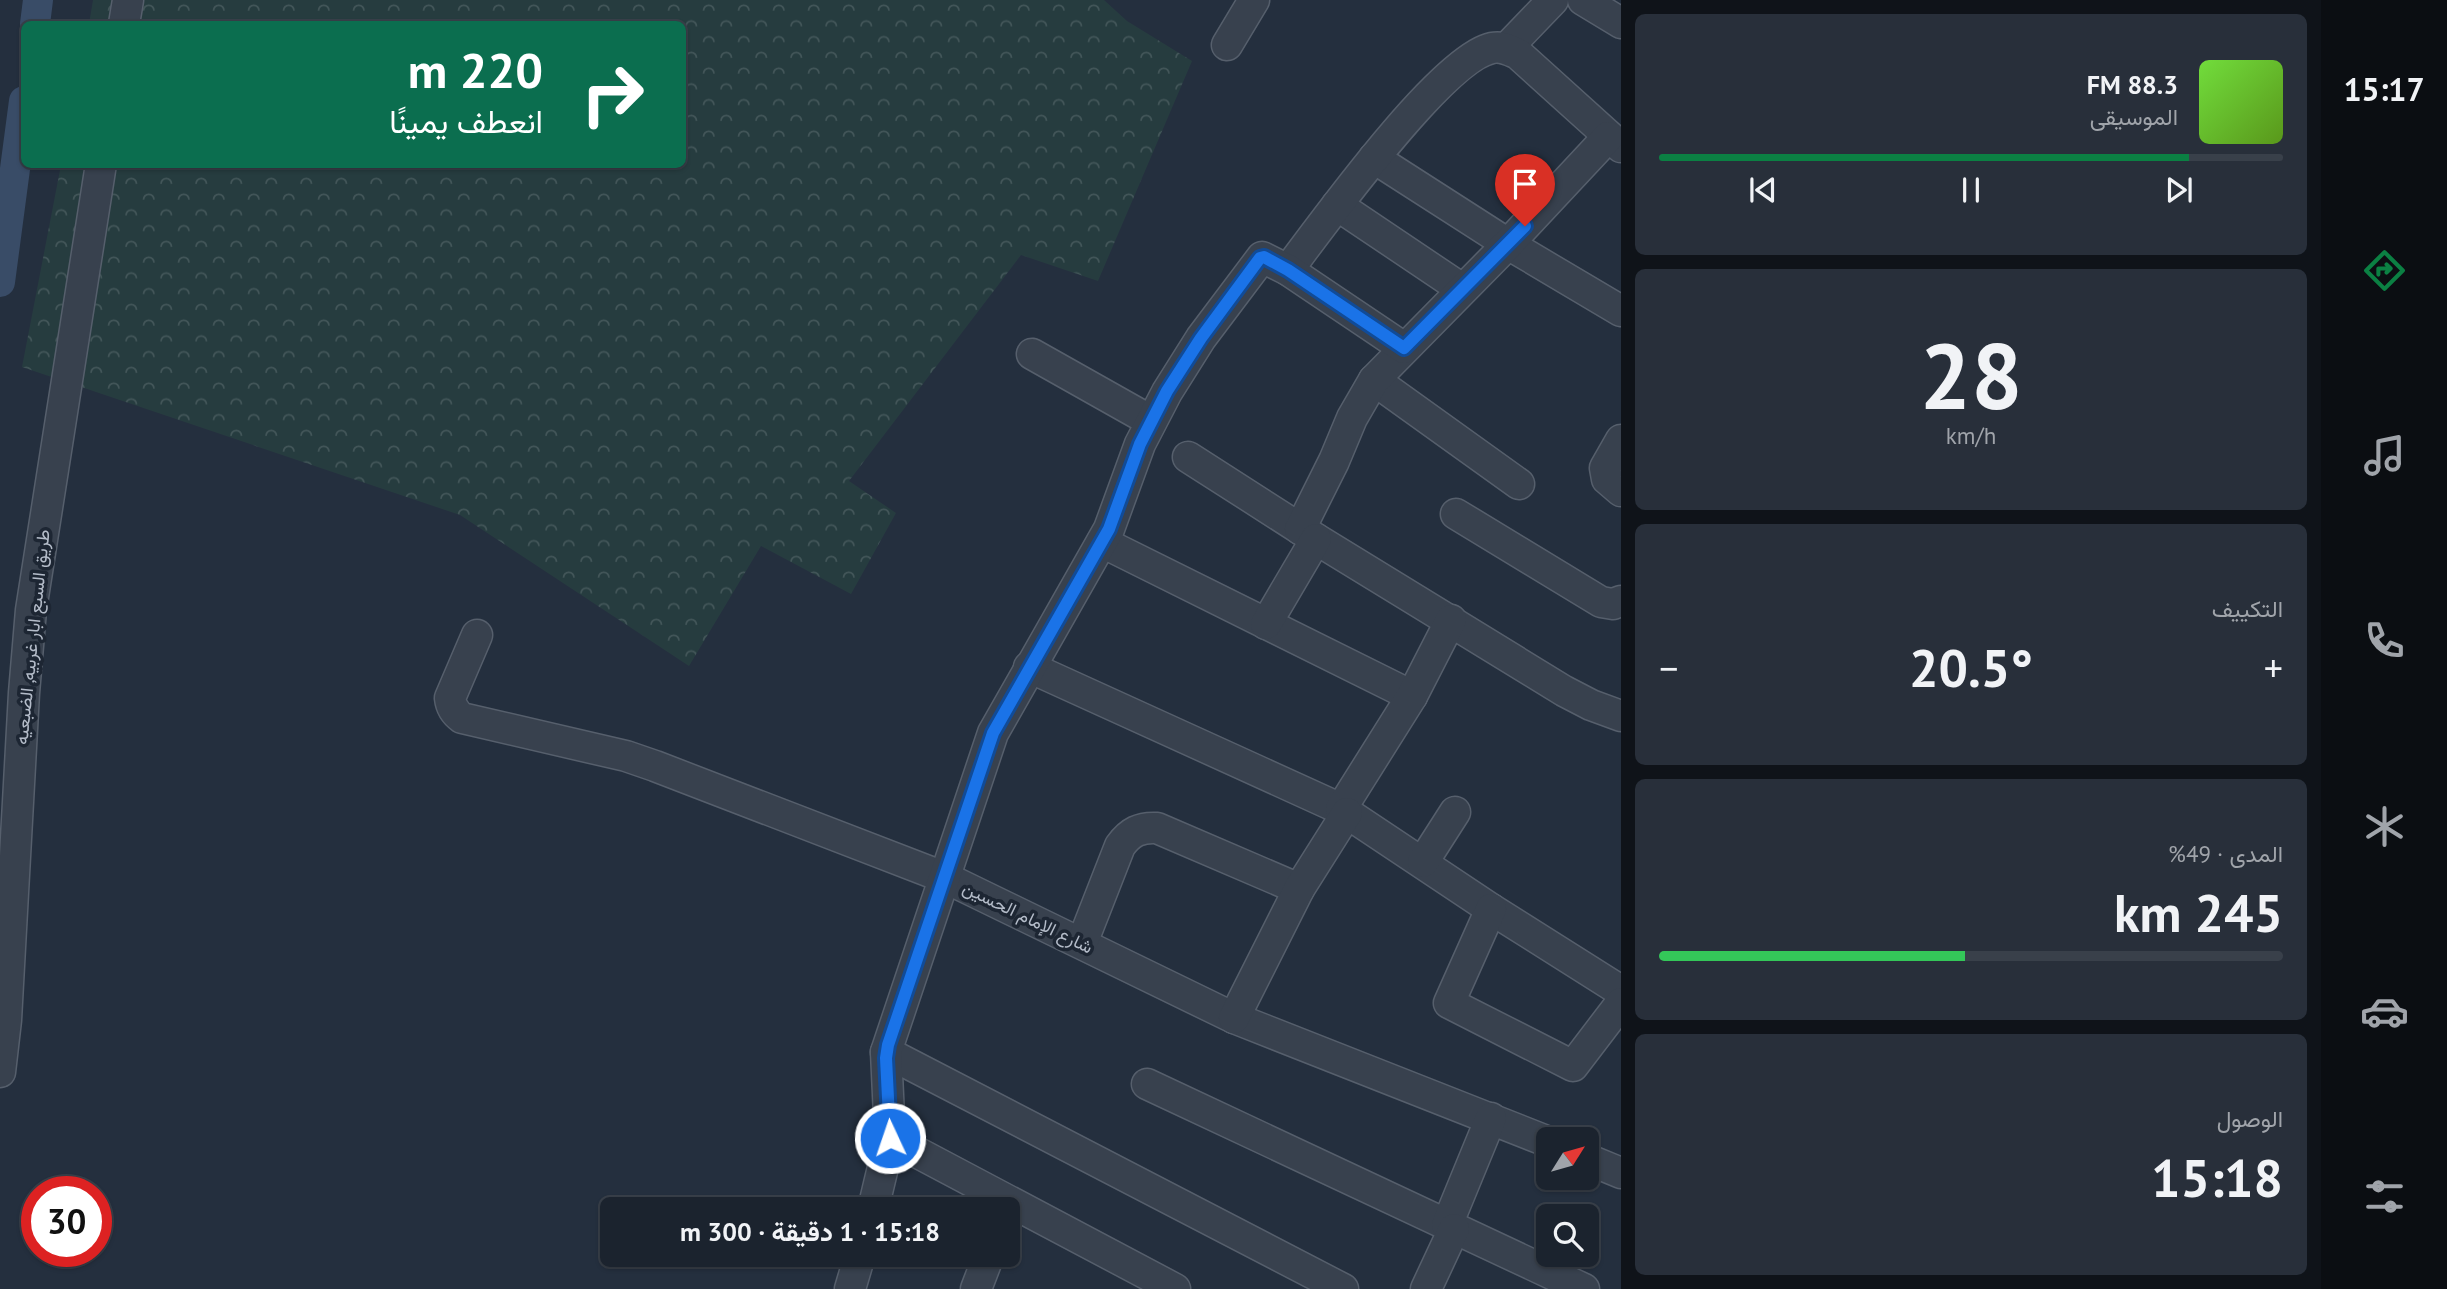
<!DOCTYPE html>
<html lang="ar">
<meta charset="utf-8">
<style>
:root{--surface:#1b232e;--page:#282f3a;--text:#f1f3f6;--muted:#a0a4aa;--line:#39404a;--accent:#0b8043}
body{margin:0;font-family:"PT Sans",Vazirmatn,sans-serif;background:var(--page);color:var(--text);direction:rtl;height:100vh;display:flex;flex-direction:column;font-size:26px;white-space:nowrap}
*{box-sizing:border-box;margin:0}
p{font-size:23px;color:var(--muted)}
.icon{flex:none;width:38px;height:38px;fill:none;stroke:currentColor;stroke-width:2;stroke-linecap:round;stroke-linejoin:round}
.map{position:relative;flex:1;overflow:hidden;direction:ltr}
.sheet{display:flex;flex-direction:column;gap:14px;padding:14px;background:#0f1319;width:700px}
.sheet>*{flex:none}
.hud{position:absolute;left:21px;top:21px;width:665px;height:147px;border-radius:10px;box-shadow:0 2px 5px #0004,0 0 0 2px var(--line);direction:rtl;background:#0b6e4f;color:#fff;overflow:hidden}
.needle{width:46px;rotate:53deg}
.buttons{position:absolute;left:1536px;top:1127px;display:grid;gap:14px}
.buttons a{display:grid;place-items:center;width:63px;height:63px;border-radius:10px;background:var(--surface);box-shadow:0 2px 5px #0004,0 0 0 2px var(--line);font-size:35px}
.speed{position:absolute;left:21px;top:1176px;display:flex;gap:14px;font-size:35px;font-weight:700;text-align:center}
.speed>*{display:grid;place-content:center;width:91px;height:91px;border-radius:50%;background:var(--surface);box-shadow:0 2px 5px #0004,0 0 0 2px var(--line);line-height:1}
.speed .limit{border:10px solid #d22;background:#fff;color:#111}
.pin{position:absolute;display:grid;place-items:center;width:60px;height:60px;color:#fff;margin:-72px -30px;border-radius:50% 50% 50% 0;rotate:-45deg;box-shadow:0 0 7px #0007}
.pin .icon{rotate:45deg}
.me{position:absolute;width:77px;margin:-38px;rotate:357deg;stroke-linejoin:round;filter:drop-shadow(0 0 5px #0008)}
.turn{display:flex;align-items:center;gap:24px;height:147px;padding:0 28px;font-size:32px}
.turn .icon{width:91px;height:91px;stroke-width:2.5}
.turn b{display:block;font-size:49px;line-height:60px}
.big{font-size:52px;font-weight:700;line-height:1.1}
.sheet .tile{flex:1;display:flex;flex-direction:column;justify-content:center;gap:10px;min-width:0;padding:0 24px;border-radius:10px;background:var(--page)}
.sheet .dial{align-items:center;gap:0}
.dial b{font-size:91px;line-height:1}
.song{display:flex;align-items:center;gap:21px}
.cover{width:84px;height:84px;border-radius:10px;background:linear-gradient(135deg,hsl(100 70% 55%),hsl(90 70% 35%))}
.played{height:7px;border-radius:4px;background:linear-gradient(90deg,var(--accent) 85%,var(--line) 85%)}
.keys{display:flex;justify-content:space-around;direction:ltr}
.heat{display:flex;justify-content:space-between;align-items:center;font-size:38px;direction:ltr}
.charge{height:10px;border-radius:5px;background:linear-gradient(90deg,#34c759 49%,var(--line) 0)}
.trip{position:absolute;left:600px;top:1197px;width:420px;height:70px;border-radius:10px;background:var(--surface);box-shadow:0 2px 5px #0004,0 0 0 2px var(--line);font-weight:700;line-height:70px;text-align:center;direction:rtl}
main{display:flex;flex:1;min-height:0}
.dock{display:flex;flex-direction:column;width:126px;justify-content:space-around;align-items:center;background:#0b0e12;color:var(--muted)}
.dock .icon{width:49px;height:49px}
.dock .current{color:var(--accent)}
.dock b{font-size:32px;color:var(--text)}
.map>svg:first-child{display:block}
.forest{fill:url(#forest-crowns)}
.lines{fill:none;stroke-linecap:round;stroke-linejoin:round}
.canal{stroke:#394c67;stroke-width:30}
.minor-casing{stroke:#565f6c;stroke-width:33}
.minor{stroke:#38414e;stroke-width:30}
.route-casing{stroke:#114b97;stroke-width:18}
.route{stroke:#1a73e8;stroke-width:12}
.labels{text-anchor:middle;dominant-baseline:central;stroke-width:7;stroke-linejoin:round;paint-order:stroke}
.street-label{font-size:18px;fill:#b4bcc9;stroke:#1d2633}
</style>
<main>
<nav class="dock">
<b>15:17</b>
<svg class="icon current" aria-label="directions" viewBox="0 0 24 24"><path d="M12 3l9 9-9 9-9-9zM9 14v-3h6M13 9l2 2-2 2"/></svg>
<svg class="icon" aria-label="music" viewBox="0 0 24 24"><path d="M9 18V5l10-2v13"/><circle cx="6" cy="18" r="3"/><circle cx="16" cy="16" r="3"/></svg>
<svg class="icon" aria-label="phone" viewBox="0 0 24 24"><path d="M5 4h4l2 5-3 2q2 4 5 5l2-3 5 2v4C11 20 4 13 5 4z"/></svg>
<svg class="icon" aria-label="climate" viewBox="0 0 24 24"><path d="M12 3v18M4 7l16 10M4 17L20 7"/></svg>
<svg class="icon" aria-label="car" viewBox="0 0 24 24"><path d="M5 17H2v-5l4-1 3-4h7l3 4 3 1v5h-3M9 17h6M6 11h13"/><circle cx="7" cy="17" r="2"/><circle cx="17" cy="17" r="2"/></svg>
<svg class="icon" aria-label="filters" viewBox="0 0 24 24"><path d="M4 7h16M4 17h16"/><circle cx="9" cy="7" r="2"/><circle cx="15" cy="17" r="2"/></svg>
</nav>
<section class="sheet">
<div class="tile">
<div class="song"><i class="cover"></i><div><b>88.3 FM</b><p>الموسيقى</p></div></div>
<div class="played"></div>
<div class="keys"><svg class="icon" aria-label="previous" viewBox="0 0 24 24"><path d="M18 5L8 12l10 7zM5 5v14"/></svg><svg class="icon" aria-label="pause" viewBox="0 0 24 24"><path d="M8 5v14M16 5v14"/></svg><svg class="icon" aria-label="next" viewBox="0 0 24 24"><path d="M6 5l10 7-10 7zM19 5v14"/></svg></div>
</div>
<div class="tile dial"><b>28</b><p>km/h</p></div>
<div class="tile"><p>التكييف</p>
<div class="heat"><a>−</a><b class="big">20.5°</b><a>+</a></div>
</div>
<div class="tile"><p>المدى · 49%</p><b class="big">245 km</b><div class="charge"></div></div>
<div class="tile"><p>الوصول</p><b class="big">15:18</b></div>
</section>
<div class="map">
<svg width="1621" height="1289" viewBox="0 0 1621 1289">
<defs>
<pattern id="forest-crowns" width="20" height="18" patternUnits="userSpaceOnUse" patternTransform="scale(1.75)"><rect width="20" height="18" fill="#263c3f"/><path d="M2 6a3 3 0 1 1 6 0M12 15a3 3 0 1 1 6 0" fill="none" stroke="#435659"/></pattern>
</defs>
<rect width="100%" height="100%" fill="#242f3e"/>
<polygon class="forest" points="93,0 1104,0 1127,21 1192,61 1098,281 1021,255 849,481 896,513 851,594 761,546 689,666 460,515 22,367 61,165 682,164 682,24 89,24"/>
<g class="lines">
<g class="canal">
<polyline points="35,24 38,0"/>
<polyline points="0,282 24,101"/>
</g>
<g class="minor-casing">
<g id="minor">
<polyline points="1583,0 1621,23"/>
<polyline points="124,24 128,0"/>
<polyline points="1227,45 1254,0"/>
<polyline points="1507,48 1553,0"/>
<polyline points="1374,158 1508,244 1621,311"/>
<polyline points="1337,205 1462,289"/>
<path d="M1288,270C1322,225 1442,58 1492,48C1502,46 1509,50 1518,54L1621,147"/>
<polyline points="1032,354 1151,421"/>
<polyline points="1374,380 1519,484"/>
<polyline points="1621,440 1605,468 1607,479 1621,491"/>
<polyline points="1188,457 1316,539 1564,691 1591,705 1621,716"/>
<polyline points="1456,514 1601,602 1613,604 1621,601"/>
<polyline points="1300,529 1334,461 1352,418 1374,380 1508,244 1608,137"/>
<polyline points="1102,542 1412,696"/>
<polyline points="1266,624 1316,539"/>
<path d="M477,635L450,698C451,707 455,713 462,718L626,756L655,766L946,878L1234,1018L1549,1142"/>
<polyline points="1029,667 1341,809 1491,909 1621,991"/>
<polyline points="1341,809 1412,696 1451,620"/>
<polyline points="1423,862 1455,812"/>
<polyline points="1491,909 1449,1003 1573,1066 1621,1003"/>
<path d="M1082,943L1120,846C1130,832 1140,827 1157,828L1299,889"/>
<polyline points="1234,1018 1299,889 1347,813"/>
<polyline points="886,1052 1343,1289"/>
<polyline points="0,1072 6,1020 24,693 31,610 101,164"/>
<polyline points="1147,1084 1584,1289"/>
<polyline points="890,1138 1175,1289"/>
<polyline points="1587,1159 1621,1173"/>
<polyline points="873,1209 890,1138 886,1052 993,733 1109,529 1140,444 1167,392 1201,338 1262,257 1288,270 1404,348"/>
<polyline points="1447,1225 1491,1118"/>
<polyline points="850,1289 860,1255"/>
<polyline points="976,1289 989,1255"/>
<polyline points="1426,1289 1454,1229"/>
</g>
</g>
<use href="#minor" class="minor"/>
</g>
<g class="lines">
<g class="route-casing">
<polyline id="route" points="890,1138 886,1058 888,1045 993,733 1109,529 1140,444 1167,391 1201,338 1260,258 1264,257 1288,270 1404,348 1525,226"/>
</g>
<use href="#route" class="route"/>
</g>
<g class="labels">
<g class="street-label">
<text transform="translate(32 637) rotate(-84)">طريق السبع ابار غربيه, الضبعيه</text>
<text transform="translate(1028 917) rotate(26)">شارع الإمام الحسين</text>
</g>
</g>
</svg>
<div class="buttons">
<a><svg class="needle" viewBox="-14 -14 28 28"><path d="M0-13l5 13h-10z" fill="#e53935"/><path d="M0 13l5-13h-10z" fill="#a0a4aa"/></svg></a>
<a><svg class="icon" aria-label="search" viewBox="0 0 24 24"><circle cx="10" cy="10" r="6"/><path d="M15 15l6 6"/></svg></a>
</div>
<div class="speed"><div class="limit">30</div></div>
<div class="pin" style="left:1525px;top:226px;background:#d93025"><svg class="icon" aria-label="arrive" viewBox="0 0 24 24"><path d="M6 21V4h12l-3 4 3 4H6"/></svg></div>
<svg class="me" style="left:890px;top:1138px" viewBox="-20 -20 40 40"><circle r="17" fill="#1a73e8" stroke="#fff" stroke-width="3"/><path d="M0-11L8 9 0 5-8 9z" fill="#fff"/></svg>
<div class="trip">15:18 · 1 دقيقة · 300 m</div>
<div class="hud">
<div class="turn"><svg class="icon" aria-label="right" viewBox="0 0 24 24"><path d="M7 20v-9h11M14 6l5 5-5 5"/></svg><div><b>220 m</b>انعطف يمينًا</div></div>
</div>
</div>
</main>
